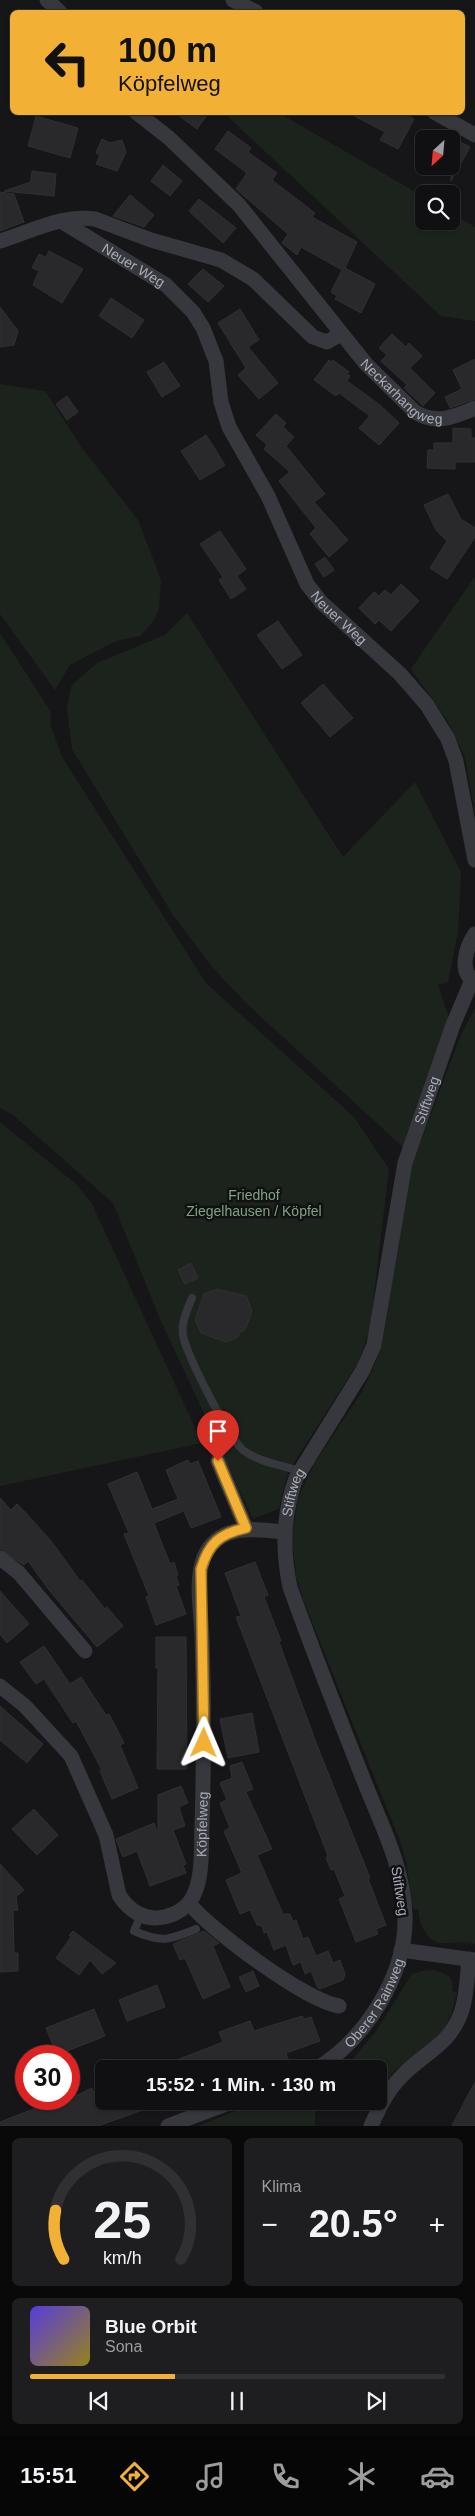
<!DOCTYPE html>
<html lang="de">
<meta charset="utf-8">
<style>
:root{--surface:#101012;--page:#1e1e20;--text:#f1f3f6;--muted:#9c9d9f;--line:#303032;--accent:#f2b134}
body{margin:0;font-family:Arial,sans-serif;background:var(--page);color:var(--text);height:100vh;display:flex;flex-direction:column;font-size:19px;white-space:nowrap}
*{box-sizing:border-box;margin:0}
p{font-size:16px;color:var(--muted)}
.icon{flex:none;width:28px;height:28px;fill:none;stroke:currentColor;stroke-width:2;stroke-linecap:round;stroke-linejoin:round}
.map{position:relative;height:2126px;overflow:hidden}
.sheet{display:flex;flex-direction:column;gap:12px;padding:12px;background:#09090a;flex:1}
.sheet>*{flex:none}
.hud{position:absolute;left:10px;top:10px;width:455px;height:105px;border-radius:8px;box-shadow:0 1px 4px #0004,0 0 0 1px var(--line);background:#f2b134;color:#111;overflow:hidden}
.needle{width:32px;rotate:206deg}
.tools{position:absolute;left:415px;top:130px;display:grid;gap:10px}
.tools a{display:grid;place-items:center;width:45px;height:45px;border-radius:8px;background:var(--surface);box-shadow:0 1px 4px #0004,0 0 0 1px var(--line);font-size:25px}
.speed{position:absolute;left:15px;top:2045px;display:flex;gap:10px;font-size:25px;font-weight:700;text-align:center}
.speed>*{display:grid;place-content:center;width:65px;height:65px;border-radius:50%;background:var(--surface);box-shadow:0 1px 4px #0004,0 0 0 1px var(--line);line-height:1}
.speed .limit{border:8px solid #d22;background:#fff;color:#111}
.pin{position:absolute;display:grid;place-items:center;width:42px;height:42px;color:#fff;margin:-51px -21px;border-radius:50% 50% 50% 0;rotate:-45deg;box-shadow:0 0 5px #0007}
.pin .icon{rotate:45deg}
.me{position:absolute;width:55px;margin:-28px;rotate:1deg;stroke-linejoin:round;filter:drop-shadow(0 0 4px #0008)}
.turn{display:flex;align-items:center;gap:18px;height:105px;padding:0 25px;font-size:22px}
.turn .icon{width:65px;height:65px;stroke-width:2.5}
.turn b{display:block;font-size:35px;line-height:42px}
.big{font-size:38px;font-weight:700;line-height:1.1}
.sheet .tile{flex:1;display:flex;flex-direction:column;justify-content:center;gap:8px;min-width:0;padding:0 18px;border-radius:8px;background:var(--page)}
.sheet .dial{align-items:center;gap:0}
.dial svg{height:130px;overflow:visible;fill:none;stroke:var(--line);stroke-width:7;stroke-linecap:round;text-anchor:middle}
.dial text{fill:var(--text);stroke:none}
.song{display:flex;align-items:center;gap:15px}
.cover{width:60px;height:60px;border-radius:8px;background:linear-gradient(135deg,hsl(250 70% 55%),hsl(50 70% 35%))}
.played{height:5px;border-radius:2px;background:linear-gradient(90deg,var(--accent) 35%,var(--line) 35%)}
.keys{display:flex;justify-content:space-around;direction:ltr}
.heat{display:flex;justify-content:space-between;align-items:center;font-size:28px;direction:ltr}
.sheet .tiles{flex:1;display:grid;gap:12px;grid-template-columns:1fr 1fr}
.tile:last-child{grid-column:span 2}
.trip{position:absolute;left:95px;top:2060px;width:292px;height:50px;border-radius:8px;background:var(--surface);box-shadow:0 1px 4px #0004,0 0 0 1px var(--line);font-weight:700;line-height:50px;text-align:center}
.menu{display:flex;height:80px;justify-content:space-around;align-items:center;background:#060607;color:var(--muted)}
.menu .icon{width:35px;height:35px}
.menu .on{color:var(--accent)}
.menu b{font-size:22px;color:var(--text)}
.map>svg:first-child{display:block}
.green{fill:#1c231d}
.building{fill:#29292c;stroke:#303034}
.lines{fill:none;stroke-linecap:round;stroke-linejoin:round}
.lane{stroke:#37383d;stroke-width:8}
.street{stroke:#37383d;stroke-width:15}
.route-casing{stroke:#9d7322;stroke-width:12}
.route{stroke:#f2b134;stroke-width:9}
.labels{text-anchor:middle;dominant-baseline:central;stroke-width:5;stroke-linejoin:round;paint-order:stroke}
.street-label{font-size:14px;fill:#a8adb8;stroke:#111113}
.park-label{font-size:14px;fill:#7fa381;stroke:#111113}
</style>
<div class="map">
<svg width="475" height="2126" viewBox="0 0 475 2126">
<rect width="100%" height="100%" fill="#161618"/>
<g class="green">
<polygon points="224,113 279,113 424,197 424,221 451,221 451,213 475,227 475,321 441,316"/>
<polygon points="0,384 45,391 82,448 138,520 161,580 159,608 153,622 140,636 116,641 70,665 55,690 0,614"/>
<polygon points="475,576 475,815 465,757 447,720 411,669"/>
<polygon points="187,613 343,857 415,782 461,872 458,932 448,982 438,985 451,1024 405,1149 248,1005 213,968 173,915 72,749 67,709 71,686 97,663 165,635"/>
<polygon points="0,633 51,712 50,724 62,757 206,983 354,1117 389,1169 370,1328 358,1363 288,1472 279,1509 253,1519 160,1319 113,1203 13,1115 0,1108"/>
<path d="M475,1008V1944C465,1940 442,1945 436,1942C424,1936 419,1922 418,1909H413L406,1861L400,1841L304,1602L296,1576L292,1537L298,1498L314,1464L362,1392L374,1366L382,1345L409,1173L460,1037Z"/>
<polygon points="0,1122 76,1184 91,1202 202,1443 0,1486"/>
<path d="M434,1970C448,1975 454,1976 452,1991L457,1992L452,2012L445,2028L431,2045L395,2070L380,2089L379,2069H335L352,2060L376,2031L412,1974L422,1971Z"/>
<polygon points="261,2101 315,2101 315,2126 198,2126"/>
</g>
<g class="building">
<polygon points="174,112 209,112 197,129"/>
<polygon points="347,112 402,112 414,119 398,149 380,140 385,132"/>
<polygon points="36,116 78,128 70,158 28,146"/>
<polygon points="228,131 251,148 248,152 277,173 272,180 315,213 312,217 357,242 345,268 375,284 361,313 335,299 337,296 331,292 342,270 301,247 297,255 282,243 288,234 236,189 247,173 215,149"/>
<polygon points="451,137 470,147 451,181"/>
<polygon points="102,139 110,143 122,140 126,152 117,171 96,164 100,155 96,153"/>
<polygon points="163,165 182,181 170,196 151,181"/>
<polygon points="32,171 56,174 54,196 4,191 31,182"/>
<polygon points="0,192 14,194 24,222 0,231"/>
<polygon points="130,195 154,215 144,227 113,216"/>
<polygon points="199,199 236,228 223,243 189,211"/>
<polygon points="49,251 83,269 62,303 33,285 39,271 32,268 39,254 46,257"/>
<polygon points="203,269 224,286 208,302 188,284"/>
<polygon points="111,298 144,320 132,338 99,316"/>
<polygon points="0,307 18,331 14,345 0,347"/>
<polygon points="240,309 259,340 248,347 278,383 259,399 238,375 246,368 218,323"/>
<polygon points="392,334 406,347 409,343 422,356 410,368 435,393 423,406 404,388 407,385 381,361 387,355 379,348"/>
<polygon points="475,359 475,399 450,408 445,397 462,389 453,370"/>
<polygon points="329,360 332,362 333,360 349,372 347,374 350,376 347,381 380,405 399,423 379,445 359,428 370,416 339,393 336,396 314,380"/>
<polygon points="164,362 180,386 162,397 147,372"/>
<polygon points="67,396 78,412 67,420 56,404"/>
<polygon points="276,414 286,423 283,427 294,437 286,446 325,494 314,502 348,540 329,557 310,534 316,528 279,481 290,472 264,449 267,445 256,435"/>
<polygon points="453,428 471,429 471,438 475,438 475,462 455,462 455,469 427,468 428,450 434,450 434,443 453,443"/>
<polygon points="206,435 225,465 200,480 181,451"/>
<polygon points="448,494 461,519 475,528 475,537 447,579 430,568 447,541 436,530 424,505"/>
<polygon points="220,531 246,569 237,576 246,589 231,599 219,580 223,577 200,544"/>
<polygon points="325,557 334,570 324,577 315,564"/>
<polygon points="401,584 419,601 391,631 379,620 375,624 359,608 374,592 379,596 385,590 391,595"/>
<polygon points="278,621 302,655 282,669 257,635"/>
<polygon points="323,684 353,718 330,737 301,703"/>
<polygon points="191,1263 198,1278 185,1284 178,1270"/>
<polygon points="217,1289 246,1296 252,1311 245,1330 240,1332 238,1337 226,1342 201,1333 195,1320 204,1294"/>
<polygon points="188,1460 190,1464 198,1461 221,1517 191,1528 184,1511 154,1523 170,1564 174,1562 178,1575 176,1576 179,1585 176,1586 186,1614 156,1625 146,1597 149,1596 124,1534 129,1533 108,1484 137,1472 152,1509 178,1499 166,1470"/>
<polygon points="0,1498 11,1510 17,1504 24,1511 52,1542 80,1581 82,1580 105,1609 107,1607 123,1626 97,1647 49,1590 28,1561 24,1565 0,1549"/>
<polygon points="255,1562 268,1595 264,1597 281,1641 279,1642 315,1740 370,1878 368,1879 386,1925 376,1929 378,1934 356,1942 339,1899 345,1896 334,1869 331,1870 326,1858 328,1856 236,1617 241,1616 225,1573"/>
<polygon points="0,1591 29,1624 7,1643 0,1634"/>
<polygon points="156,1637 186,1637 187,1769 157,1769 158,1668 156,1668"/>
<polygon points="44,1646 70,1684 81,1677 106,1715 109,1714 124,1743 120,1745 138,1788 112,1799 100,1771 102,1770 76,1721 73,1723 44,1679 36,1684 20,1662"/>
<polygon points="0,1706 43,1744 27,1763 0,1740"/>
<polygon points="252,1713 259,1752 228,1758 220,1719"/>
<polygon points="242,1762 253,1789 246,1792 272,1849 257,1855 283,1914 290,1914 293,1922 296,1920 303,1939 308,1937 316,1956 328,1951 333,1963 340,1960 345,1974 343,1980 320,1989 318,1988 311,1971 305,1974 301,1962 293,1965 286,1945 274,1950 267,1932 264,1933 262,1926 257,1925 250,1910 240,1914 226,1880 242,1873 224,1831 230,1828 220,1803 227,1800 220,1783 232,1778 230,1766"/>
<polygon points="181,1786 188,1803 179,1807 185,1826 173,1830 186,1864 183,1865 186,1873 150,1886 137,1851 123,1857 116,1839 154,1823 158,1834 158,1795"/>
<polygon points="34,1809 58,1835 37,1855 12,1829"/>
<polygon points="0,1864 24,1890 16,1897 18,1910 13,1911 14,1953 18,1953 18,1971 0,1972"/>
<polygon points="73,1931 98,1950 116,1963 102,1974 90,1960 79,1975 56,1958 71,1937 69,1935"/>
<polygon points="204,1931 219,1943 213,1946 230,1987 203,1999 185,1958 180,1960 173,1944"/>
<polygon points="253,1971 259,1986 246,1992 239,1977"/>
<polygon points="157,1985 165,2007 127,2021 119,2000"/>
<polygon points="94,2009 105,2036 57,2055 46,2028"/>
<polygon points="302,2016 304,2019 311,2017 320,2041 286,2053 292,2069 154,2069 223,2042 219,2032 250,2021 254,2031"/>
<polygon points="475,2082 475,2126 452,2126 457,2116"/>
<polygon points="92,2088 97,2101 162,2103 98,2126 0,2126 0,2122 59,2099 60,2101 69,2099"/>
</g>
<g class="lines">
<g class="lane">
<path d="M192,1298C187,1310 181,1322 183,1335C186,1354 229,1438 243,1450C258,1462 282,1465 300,1471"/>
<path d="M141,1915L134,1931C162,1943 169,1940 196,1929"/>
</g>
<g class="street">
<polyline points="47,0 60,12"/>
<polyline points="233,0 256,12"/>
<path id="s1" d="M136,112L169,138L239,205L366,364L415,412C436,425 454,417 475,408"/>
<polyline points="434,112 475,135"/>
<path id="s2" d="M61,221L166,285L193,312L203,328L216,361L221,402L229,427L268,496L307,584L321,602L400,674L427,705L448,739L456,761L475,860"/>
<path d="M0,241C30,232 63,214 95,219L151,240L221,260L253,279L313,337L327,342L341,334"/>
<path d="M475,934C466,947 458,973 475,981"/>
<polyline points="218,1461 246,1528"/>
<polyline points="0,1558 19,1573 85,1651"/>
<path id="s3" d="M0,1686L25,1706L71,1756L106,1835L119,1895C129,1911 145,1921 164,1917C177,1914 190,1906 195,1892C203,1873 201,1846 202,1825C204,1762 204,1699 202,1636C201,1611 195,1579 204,1557C219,1523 254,1529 284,1532"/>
<path d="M189,1903C210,1930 306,2001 339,2006"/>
<polyline points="401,1950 475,1960"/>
<path id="s4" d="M316,2069C366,2039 407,1974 405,1915C404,1868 381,1824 364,1781C339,1717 313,1652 290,1587C282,1549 283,1515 296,1478L363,1370L374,1345L405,1163L453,1025L472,980"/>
<polyline points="168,2126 234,2101"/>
<path d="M371,2126C379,2108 387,2091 401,2077C423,2053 449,2046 461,2013C467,1996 467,1977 469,1959"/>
</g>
</g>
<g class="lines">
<g class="route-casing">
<path id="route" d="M204,1743L201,1569C209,1543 219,1534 246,1528L218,1461"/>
</g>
<use href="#route" class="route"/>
</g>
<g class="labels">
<g class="street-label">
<text stroke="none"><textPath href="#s2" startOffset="85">Neuer Weg</textPath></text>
<text stroke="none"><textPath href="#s1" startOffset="389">Neckarhangweg</textPath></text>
<text stroke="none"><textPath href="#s2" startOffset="505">Neuer Weg</textPath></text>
<text stroke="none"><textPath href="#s4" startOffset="1050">Stiftweg</textPath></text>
<text stroke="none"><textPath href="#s4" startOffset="630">Stiftweg</textPath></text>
<text stroke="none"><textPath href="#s3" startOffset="411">Köpfelweg</textPath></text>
<text transform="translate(400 1891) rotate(81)">Stiftweg</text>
<text stroke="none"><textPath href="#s4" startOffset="90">Oberer Rainweg</textPath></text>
</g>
<g class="park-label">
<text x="254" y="1195">Friedhof<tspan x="254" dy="16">Ziegelhausen / Köpfel</tspan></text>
</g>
</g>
</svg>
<div class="tools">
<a><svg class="needle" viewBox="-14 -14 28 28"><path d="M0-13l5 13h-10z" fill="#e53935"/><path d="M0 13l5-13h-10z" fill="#9c9d9f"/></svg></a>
<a><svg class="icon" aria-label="search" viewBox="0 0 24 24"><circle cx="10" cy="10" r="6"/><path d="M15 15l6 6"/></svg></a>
</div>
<div class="speed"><div class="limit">30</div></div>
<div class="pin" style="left:218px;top:1461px;background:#d93025"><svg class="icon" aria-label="arrive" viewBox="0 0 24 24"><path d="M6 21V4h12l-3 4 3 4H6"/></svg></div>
<svg class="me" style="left:204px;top:1743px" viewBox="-20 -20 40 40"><path d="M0-17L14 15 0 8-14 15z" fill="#f2b134" stroke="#fff" stroke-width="4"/></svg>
<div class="trip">15:52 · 1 Min. · 130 m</div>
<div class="hud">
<div class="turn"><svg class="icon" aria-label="left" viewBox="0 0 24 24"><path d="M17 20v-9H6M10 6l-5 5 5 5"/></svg><div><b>100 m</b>Köpfelweg</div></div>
</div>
</div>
<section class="sheet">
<div class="tiles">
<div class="tile dial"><svg viewBox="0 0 100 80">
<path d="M14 69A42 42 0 1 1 86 69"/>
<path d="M14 69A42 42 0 0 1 9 39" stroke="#f2b134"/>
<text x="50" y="56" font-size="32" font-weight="700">25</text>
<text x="50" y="72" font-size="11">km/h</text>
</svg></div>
<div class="tile"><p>Klima</p>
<div class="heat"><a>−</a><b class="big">20.5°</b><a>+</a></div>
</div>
<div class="tile">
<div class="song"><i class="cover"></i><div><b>Blue Orbit</b><p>Sona</p></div></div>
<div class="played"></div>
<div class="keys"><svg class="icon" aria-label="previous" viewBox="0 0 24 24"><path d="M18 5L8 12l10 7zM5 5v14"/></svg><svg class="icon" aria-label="pause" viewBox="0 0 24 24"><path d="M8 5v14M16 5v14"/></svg><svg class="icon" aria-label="next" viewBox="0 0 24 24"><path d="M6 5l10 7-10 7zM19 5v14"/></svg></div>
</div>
</div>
</section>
<nav class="menu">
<b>15:51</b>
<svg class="icon on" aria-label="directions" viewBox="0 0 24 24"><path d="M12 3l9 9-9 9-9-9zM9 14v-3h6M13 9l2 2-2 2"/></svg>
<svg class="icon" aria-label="music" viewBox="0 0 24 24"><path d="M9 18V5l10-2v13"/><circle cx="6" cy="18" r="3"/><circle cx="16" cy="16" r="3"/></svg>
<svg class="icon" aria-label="phone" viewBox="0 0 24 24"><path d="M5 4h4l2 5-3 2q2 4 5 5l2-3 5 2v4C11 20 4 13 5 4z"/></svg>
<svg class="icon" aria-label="climate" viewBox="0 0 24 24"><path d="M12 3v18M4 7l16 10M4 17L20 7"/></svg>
<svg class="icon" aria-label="car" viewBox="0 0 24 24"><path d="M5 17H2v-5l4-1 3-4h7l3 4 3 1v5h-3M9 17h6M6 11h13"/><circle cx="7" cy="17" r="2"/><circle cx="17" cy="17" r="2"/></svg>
</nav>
